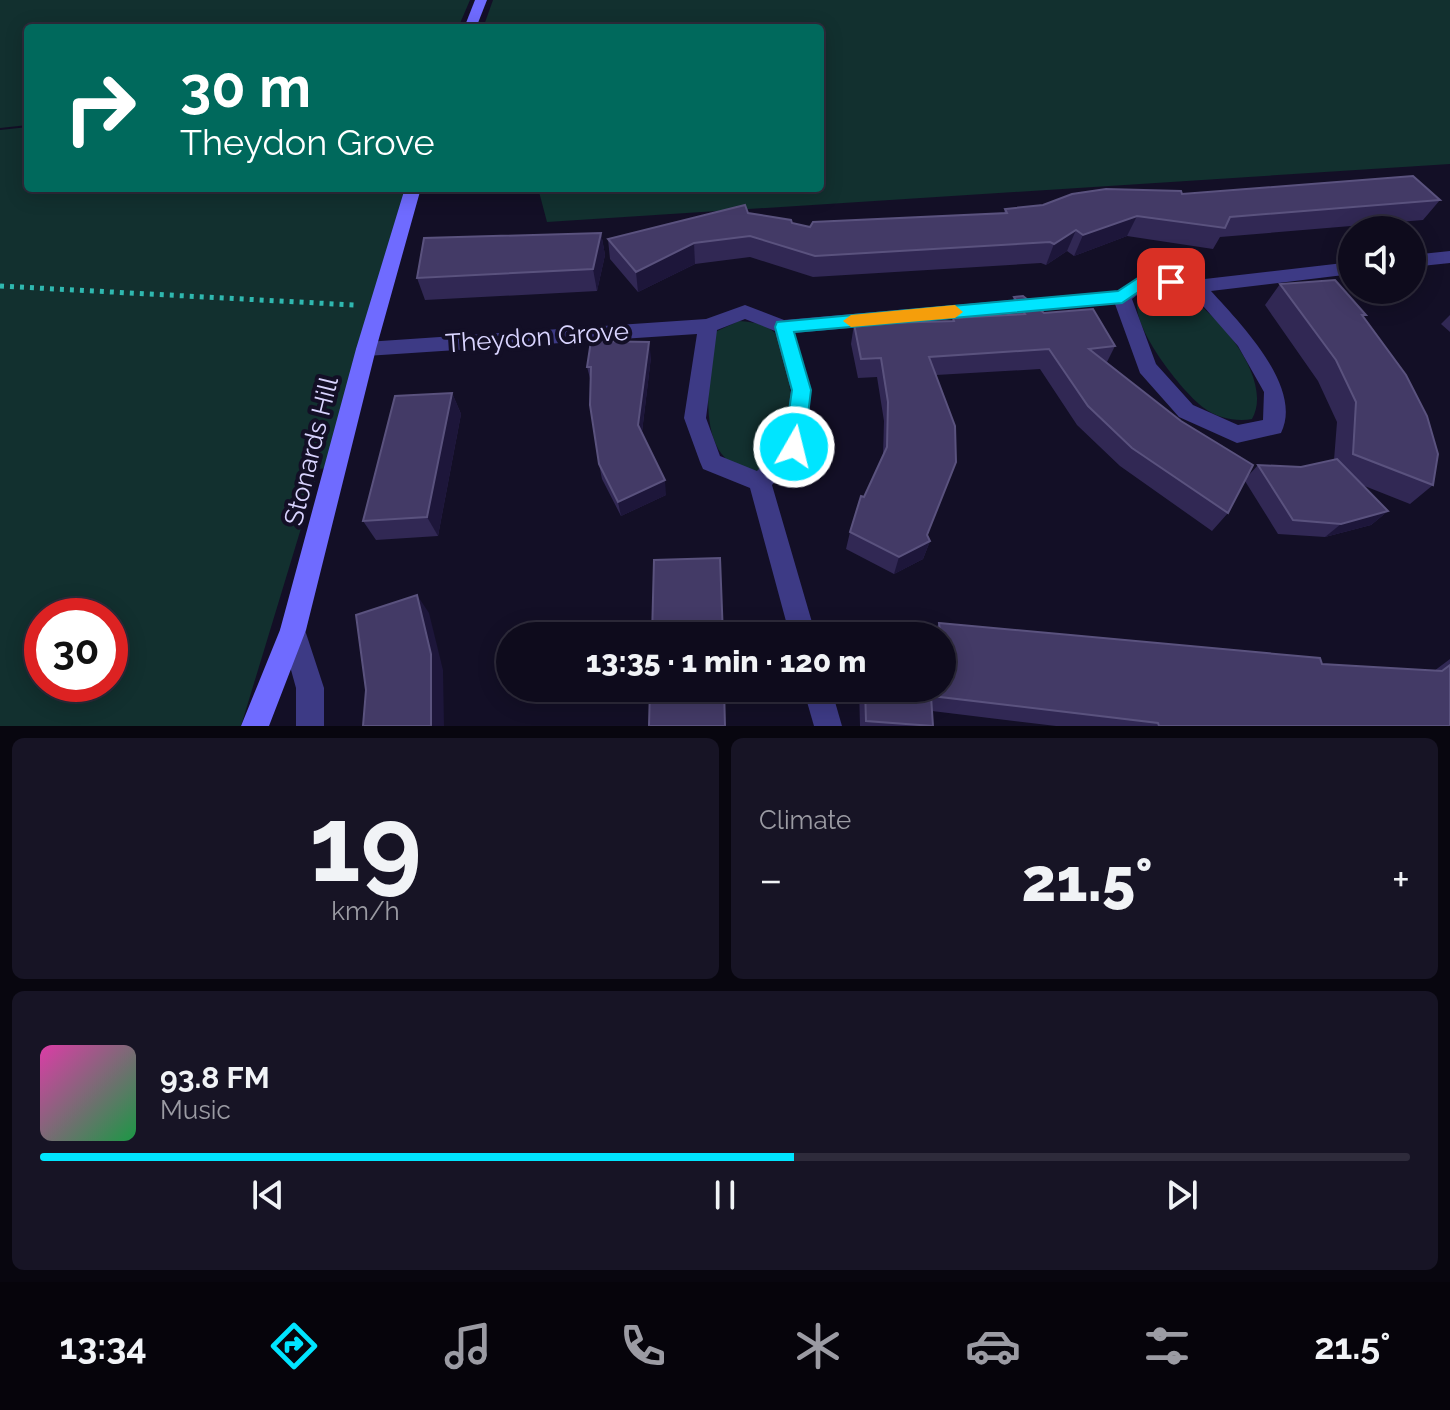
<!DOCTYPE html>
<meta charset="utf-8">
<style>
:root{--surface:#0e0b1c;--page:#171425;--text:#f1f3f6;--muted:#9b9ba3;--line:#2e2b3b;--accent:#00e5ff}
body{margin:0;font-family:Raleway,sans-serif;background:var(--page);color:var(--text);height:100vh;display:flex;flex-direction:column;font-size:30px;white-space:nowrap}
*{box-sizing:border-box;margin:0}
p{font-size:26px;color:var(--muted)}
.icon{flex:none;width:44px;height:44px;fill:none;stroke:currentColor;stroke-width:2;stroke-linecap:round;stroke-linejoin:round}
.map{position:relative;height:726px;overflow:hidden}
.details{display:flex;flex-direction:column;gap:12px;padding:12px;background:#08060f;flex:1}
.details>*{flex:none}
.hud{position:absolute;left:24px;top:24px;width:800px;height:168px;border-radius:8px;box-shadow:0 4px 20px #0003,0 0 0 2px var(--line);background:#00695c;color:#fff;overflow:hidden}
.controls{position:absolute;left:1338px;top:216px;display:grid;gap:16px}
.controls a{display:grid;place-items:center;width:88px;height:88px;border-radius:50%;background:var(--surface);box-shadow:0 4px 20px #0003,0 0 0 2px var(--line);font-size:40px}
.speed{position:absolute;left:24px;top:598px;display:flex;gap:16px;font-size:40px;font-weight:700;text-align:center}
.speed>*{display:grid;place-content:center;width:104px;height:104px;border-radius:50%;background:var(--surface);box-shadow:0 4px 20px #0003,0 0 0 2px var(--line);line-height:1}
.speed .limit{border:12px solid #d22;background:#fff;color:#111}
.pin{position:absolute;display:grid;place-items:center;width:68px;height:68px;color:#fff;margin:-34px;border-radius:16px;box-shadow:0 4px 12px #0006}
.me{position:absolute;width:88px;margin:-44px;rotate:8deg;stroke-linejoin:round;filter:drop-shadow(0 0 6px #0008)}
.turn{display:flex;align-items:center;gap:28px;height:168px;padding:0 24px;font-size:36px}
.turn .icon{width:104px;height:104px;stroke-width:2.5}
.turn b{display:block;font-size:56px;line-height:68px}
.big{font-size:60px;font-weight:800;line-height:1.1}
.details .card{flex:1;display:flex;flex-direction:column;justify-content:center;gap:12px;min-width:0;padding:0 28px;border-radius:12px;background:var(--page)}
.details .dial{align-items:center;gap:0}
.dial b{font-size:104px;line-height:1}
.song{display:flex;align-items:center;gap:24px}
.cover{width:96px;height:96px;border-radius:12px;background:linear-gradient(135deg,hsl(320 70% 55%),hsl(140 70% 35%))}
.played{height:8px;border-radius:4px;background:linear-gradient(90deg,var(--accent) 55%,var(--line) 55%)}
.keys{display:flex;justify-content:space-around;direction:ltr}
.heat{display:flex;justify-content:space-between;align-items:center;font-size:44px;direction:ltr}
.details .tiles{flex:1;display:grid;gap:12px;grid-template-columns:1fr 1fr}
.card:last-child{grid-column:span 2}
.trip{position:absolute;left:496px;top:622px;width:460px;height:80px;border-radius:40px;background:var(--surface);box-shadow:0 4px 20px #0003,0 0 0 2px var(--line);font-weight:800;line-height:80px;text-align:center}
.menu{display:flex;height:128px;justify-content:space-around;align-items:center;background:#06040b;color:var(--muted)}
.menu .icon{width:56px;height:56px}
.menu .current{color:var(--accent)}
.menu b{font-size:36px;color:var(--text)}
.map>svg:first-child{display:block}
.green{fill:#12302f;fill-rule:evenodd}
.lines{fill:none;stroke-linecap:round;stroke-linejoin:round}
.path{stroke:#2fb8b0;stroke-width:5;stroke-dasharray:4 6;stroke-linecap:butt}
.lane{fill:#3d3a85;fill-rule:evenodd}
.street{fill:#3d3a85;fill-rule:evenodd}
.secondary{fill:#6f6bff;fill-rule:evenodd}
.wall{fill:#312854}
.shaded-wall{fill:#1d163a}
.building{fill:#433a66;stroke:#5a527e;stroke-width:2}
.route{fill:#00e5ff;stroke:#0095a6;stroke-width:2}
.slow{fill:#f59e0b}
.labels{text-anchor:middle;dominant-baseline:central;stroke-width:8;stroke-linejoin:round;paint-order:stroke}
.street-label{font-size:26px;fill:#d9d4ff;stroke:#130f26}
</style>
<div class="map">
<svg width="1450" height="726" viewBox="0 0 1450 726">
<rect width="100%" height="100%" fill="#130f26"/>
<g class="green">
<polygon points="0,0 470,0 458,28 28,28 28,125 0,128"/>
<polygon points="493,0 1450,0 1450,164 547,222 538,188 820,188 820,28 483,28"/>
<path d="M28,127V188H412L326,468L319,469L241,726H0V130ZM42,616H110V684H42Z"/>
<path d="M1158,287C1170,290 1181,293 1192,300C1224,320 1273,382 1252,419C1237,422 1217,418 1204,408C1183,393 1129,325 1138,299C1139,295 1143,292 1145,288Z"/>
<path d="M739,321C752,322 763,323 774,332C791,348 795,421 785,441C779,452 770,461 762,471C690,472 709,378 715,332Z"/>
</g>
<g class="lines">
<polyline class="path" points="0,286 354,305"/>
<polygon class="lane" points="293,617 302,621 324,688 324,726 296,726 296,688 280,630 284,621"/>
<g class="street">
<polygon points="1450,251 1450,263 1412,267 1412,255"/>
<path d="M1352,262V274L1211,291C1239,322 1304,387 1281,433L1237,443L1179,417L1140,373L1115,304L794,333L811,390L805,447L772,485L816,636H790L750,488L703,469L700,462L684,418L697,334L366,356L359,354L356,349L359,344L366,342L706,319L745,305L784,320L1117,291L1147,272L1196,280ZM1150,285L1190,291L1238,346L1264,392L1263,420L1238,425L1193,405L1156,364L1132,299ZM745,319L775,331L791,390L784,443L757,471L720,456L706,418L717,330Z"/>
<polygon points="803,688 831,688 842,726 814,726"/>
</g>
<g class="secondary">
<polygon points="475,0 487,0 476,28 464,28"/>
<polygon points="405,188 421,188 376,349 306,630 269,726 241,726 280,630 356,349"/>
</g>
</g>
<g class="wall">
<polygon points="1182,194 1440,200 1423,220 1220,237 1213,249 1127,236 1074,256 1067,251 1046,265 1041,263 813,277 750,257 695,264 638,292 610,259 608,239 748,213 810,227 1004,213 1005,209"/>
<polygon points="601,233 605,255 597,291 425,300 417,278"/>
<polygon points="1280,284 1366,315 1363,317 1433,485 1410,504 1362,485 1388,511 1371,525 1325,537 1278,534 1245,481 1228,513 1212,531 1120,466 1077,425 1040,369 936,375 927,535 930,541 923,559 894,574 846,549 850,532 864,497 883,457 884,421 877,377 858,378 851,344 854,324 952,321 953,318 1007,315 1014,297 1115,346 1107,362 1247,477 1258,465 1301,467 1334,460 1337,422 1318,381 1265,305"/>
<polygon points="1450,315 1450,332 1441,324"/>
<polygon points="651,357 642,432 666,495 621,516 602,479 599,464 591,382 587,367"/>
<polygon points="452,393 461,414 438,536 376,540 363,521"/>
<polygon points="939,623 1322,664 1434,671 1450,659 1450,726 1056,726 932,711 933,726 860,726 859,688 942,688 942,636 859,636 863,624 935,630"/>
</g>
<g class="shaded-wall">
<polygon points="1137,216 1127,236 1074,256 1083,235"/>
<polygon points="1076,230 1067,251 1046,265 1054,244"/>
<polygon points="601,233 605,255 597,291 593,269"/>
<polygon points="694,243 695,264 638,292 636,272"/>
<polygon points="649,342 651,357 641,440 638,425"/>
<polygon points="452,393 461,414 438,536 427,517"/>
<polygon points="665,480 666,495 621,516 618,502"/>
<polygon points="1388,511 1371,525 1325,537 1341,524"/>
<polygon points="930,541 923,559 894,574 899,557"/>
<polygon points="417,595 429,613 443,670 444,726 431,726"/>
</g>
<g class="building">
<polygon points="1413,176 1440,200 1230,217 1225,228 1137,216 1083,235 1076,230 1054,244 1050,242 815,256 750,236 694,243 636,272 608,239 745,205 748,213 791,220 792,223 810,227 813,222 1007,213 1005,209 1043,205 1072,194 1106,189 1181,191 1182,194"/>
<polygon points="601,233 593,269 417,278 424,238"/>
<polygon points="1335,280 1366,315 1362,315 1406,375 1427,416 1438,454 1433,485 1353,454 1356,402 1336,360 1280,284"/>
<polygon points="1023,296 1044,313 1093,309 1115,346 1089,349 1181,421 1253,465 1228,513 1132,448 1088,406 1049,349 929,357 955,426 956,462 927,535 930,541 899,557 850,532 861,496 864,497 887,447 888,402 881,358 861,359 854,324 954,321 953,318 1025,314 1014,297"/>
<polygon points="591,341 649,342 638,425 665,480 618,502 599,464 590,405 591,367 587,367"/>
<polygon points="452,393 427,517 363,521 395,396"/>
<polygon points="1337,459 1388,511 1341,524 1293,520 1258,465 1301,467"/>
<polygon points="720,558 723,636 652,636 654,560"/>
<polygon points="417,595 431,654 431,726 363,726 366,690 356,615"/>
<polygon points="939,623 1320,658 1322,664 1442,671 1450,665 1450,726 1159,726 1158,723 931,696 933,726 866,721 865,688 942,688 942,636 863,636 863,624 940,631"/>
<polygon points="650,688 724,688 725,726 649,726"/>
</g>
<polygon class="route" points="1147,272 1177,278 1180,282 1171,288 1150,284 1122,303 794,332 811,390 804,447 801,453 787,453 784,447 792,390 775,327 777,322 1118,291"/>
<polygon class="slow" points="955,305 963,312 955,318 851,327 843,321 851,315"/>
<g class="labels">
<g class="street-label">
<text transform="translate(537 337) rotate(-4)">Theydon Grove</text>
<text transform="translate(311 451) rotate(-76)">Stonards Hill</text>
</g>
</g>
</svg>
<div class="controls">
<a><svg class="icon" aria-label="sound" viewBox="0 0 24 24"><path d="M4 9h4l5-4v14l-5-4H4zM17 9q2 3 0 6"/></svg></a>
</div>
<div class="speed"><div class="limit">30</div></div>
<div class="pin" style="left:1171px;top:282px;background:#d93025"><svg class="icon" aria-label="arrive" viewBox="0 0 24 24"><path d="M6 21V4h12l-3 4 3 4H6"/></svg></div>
<svg class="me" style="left:794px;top:447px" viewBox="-20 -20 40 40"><circle r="17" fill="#00e5ff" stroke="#fff" stroke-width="3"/><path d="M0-11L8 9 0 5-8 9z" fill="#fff"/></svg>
<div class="trip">13:35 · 1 min · 120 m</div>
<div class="hud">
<div class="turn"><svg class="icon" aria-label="right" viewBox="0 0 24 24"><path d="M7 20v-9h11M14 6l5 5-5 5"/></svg><div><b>30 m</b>Theydon Grove</div></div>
</div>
</div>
<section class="details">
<div class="tiles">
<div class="card dial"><b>19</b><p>km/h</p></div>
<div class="card"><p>Climate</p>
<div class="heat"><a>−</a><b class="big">21.5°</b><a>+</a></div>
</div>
<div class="card">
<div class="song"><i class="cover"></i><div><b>93.8 FM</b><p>Music</p></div></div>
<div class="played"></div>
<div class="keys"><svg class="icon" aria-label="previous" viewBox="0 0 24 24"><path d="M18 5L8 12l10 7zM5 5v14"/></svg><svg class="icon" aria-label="pause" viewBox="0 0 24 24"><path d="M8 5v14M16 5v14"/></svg><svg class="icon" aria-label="next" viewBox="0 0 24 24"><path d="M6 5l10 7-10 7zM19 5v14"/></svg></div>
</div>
</div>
</section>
<nav class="menu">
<b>13:34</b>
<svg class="icon current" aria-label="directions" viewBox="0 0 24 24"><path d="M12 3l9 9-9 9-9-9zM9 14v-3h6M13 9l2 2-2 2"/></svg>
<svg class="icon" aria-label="music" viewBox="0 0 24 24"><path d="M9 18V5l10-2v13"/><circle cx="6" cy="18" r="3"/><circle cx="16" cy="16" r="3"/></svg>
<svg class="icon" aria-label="phone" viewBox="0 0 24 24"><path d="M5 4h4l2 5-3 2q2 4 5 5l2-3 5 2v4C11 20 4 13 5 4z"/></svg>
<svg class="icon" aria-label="climate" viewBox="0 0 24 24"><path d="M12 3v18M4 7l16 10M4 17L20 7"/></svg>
<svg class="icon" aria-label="car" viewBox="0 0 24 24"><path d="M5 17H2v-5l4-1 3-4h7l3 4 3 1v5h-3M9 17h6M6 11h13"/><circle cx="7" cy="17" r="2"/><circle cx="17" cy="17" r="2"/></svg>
<svg class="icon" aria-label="filters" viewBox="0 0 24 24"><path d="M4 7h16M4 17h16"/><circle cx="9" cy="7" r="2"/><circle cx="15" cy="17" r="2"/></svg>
<b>21.5°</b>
</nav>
